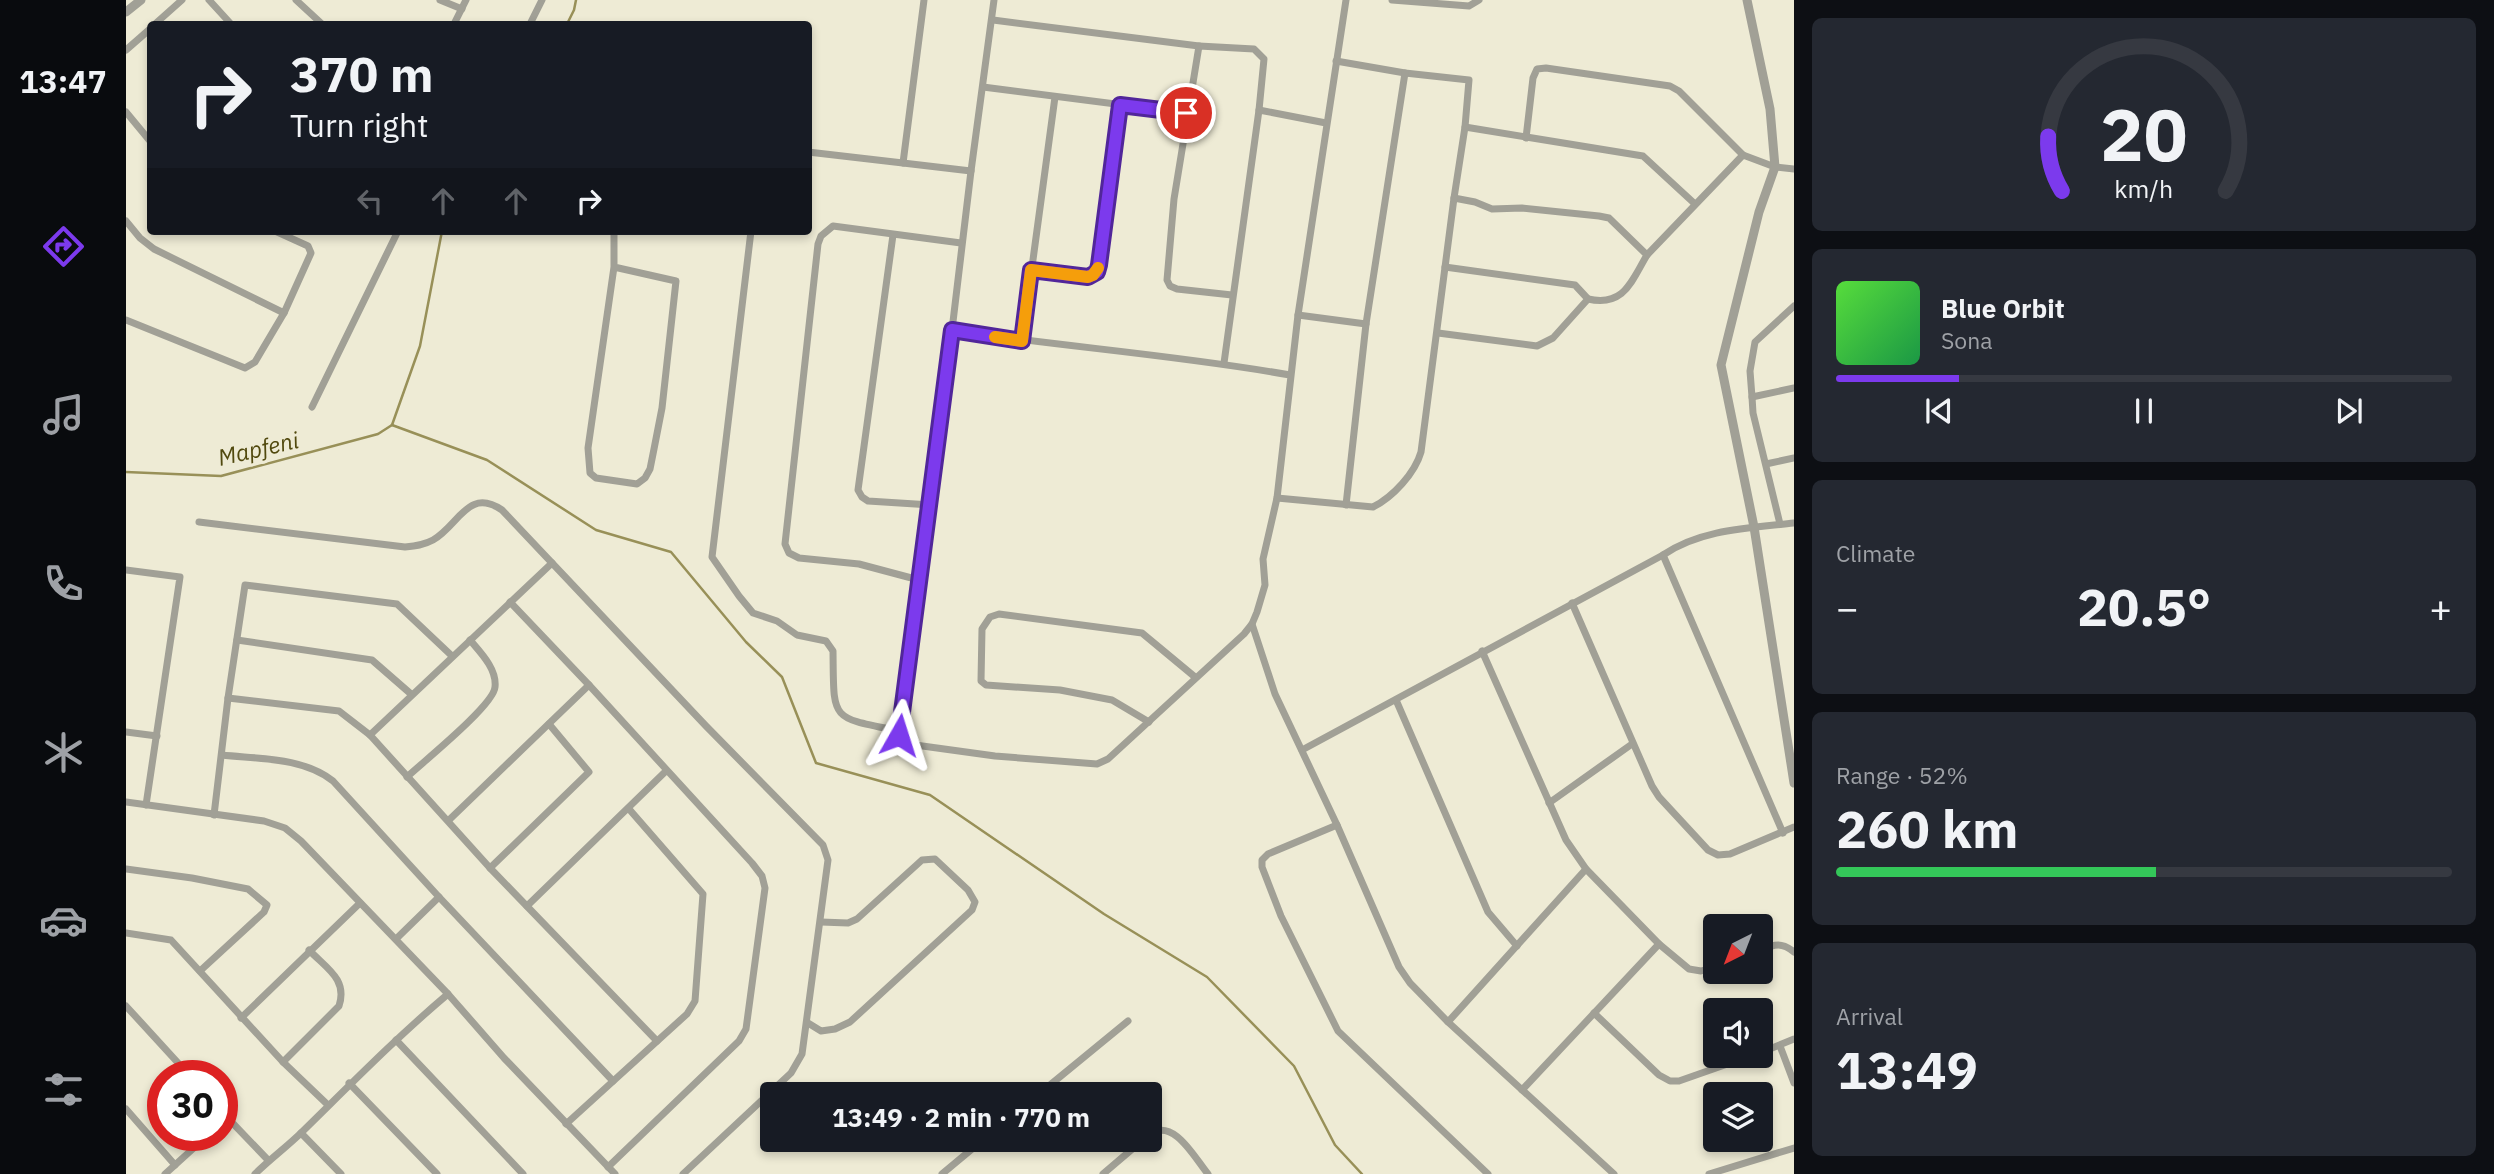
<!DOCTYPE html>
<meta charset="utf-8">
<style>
:root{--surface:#171b24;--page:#242831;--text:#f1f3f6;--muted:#9ea1a6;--line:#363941;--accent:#7c3aed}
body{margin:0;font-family:"IBM Plex Sans",sans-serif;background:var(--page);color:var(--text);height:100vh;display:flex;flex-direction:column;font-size:26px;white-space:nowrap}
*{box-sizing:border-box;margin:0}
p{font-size:23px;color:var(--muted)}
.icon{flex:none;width:38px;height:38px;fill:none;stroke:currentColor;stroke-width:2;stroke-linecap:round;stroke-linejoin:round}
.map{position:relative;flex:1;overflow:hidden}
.drawer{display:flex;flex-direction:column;gap:18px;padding:18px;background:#0d0f14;width:700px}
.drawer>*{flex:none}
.guide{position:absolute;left:21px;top:21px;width:665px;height:214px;border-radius:7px;box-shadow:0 4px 10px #0003;background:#171b24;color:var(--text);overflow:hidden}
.needle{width:46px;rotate:222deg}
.tools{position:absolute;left:1577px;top:914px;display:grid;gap:14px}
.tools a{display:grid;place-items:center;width:70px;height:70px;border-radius:7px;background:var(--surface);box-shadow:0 4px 10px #0003;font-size:35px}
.speed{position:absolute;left:21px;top:1060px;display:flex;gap:14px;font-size:35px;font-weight:700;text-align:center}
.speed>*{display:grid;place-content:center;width:91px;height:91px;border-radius:50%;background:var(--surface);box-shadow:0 4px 10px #0003;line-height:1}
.speed .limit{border:10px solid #d22;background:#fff;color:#111}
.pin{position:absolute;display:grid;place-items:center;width:60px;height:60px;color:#fff;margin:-30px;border:4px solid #fff;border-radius:50%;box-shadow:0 2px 7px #0007}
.me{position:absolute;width:77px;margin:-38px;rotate:6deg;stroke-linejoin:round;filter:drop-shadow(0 0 5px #0008)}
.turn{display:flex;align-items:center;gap:24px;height:147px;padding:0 28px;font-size:32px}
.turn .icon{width:91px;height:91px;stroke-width:2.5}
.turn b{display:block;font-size:49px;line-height:60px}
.lanes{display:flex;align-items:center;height:66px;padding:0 28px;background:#0003;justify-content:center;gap:35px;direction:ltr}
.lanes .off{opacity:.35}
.big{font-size:52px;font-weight:800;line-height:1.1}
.drawer .card{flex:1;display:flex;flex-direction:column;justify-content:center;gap:10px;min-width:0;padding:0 24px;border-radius:10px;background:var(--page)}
.drawer .dial{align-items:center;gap:0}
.dial svg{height:182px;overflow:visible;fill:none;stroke:var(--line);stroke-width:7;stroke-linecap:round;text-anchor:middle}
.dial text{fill:var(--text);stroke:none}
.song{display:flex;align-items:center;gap:21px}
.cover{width:84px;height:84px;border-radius:10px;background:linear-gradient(135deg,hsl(110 70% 55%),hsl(140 70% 35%))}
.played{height:7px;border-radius:4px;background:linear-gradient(90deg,var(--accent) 20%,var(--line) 20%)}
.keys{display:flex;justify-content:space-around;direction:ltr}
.heat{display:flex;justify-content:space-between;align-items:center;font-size:38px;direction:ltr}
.charge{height:10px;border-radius:5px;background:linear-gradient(90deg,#34c759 52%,var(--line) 0)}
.trip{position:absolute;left:634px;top:1082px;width:402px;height:70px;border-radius:7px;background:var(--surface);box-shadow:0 4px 10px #0003;font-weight:800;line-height:70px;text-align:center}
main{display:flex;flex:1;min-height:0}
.dock{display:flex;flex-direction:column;width:126px;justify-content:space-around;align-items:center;background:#090b0e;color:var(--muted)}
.dock .icon{width:49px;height:49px}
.dock .on{color:var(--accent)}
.dock b{font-size:32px;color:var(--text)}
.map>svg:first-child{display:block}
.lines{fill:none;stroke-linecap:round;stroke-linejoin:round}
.stream{stroke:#989058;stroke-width:2.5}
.minor{stroke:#a1a096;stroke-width:7}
.tertiary{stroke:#a1a096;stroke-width:9}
.route-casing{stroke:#51269a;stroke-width:18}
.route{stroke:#7c3aed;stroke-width:12}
.slow{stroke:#f59e0b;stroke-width:12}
.labels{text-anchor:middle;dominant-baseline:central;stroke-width:6;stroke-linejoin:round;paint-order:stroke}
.water-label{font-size:23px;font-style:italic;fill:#51490e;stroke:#eeebd5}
</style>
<main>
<nav class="dock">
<b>13:47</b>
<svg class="icon on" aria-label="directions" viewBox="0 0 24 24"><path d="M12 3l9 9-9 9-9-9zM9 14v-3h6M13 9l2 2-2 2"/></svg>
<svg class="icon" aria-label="music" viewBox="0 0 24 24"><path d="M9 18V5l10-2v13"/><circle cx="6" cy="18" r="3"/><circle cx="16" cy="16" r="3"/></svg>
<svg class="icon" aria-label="phone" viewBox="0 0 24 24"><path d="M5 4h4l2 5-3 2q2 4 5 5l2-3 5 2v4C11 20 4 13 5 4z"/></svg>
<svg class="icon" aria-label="climate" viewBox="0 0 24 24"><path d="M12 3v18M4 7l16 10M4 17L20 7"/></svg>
<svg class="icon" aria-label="car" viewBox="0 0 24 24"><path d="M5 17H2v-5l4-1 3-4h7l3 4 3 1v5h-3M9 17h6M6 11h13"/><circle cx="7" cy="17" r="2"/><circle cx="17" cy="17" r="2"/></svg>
<svg class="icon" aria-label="filters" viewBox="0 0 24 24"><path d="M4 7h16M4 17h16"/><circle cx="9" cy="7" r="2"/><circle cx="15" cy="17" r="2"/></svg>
</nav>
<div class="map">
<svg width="1668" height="1174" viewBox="0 0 1668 1174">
<rect width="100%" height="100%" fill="#eeebd5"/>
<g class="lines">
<g class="stream">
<polyline points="441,24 448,10 450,0"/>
<polyline points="266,425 361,460 470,530 545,552 620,642 656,677 690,763 804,795 978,914 1081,977 1168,1066 1209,1145 1236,1174"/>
<polyline points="266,425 294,346 316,231"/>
<polyline points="0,472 95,476 252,434 266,425"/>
</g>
<g class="minor">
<polyline points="83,0 105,24"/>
<polyline points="170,0 196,24"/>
<polyline points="314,0 336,9"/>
<polyline points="798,0 777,163 845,171 868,0"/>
<polyline points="1266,0 1343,6 1353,0"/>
<polyline points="867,20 1073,46"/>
<polyline points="29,24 56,0"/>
<polyline points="328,24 340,0"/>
<polyline points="404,24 416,0"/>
<polyline points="0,50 24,29"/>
<polyline points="857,87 1060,113"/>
<polyline points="0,112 24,141"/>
<polyline points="1339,127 1517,156 1569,204"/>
<polyline points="1400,138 1407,78 1411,69 1420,68 1544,86 1553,91 1617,155"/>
<polyline points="682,152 777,163"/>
<path d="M1328,198L1349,202L1366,209L1396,208L1473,216L1483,218L1521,255C1505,282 1498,307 1462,299"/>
<polyline points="0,221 14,238 28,249 158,313 185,253 182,246 149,231"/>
<path d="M625,231L586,557L613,596L627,613L651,621L671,635L700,641L707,651C708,721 703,717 773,731"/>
<polyline points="767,235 732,490 736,497 742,501 805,505"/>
<polyline points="1521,255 1617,155 1649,167 1668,169"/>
<polyline points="488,267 462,448 464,473 470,478 511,484 519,478 524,469 528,449 536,408 550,281 488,267 488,231"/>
<polyline points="905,270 962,277 971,272 994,105"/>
<polyline points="1106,295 1051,289 1044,286 1041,280 1048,199 1073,46 1128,49 1138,59 1133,110"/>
<polyline points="1668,306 1629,342 1624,371 1626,397 1668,388"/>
<polyline points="1172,315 1240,324"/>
<polyline points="0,320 119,368 129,362 158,313"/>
<polyline points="826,330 845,171"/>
<polyline points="1312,333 1411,346 1427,338 1462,299 1449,285 1319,267"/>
<polyline points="896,341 929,97"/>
<polyline points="1098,363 1133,110 1200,123"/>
<path d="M1164,375C1052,355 938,347 826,330L773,731L777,741L782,744L869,756L971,764L982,759L1118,634L1126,624L1131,612L1139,585L1137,559L1151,498L1172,315L1220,0"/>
<polyline points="1626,397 1627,413 1654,524"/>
<polyline points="186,407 272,231"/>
<polyline points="1640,464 1668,458"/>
<path d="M1151,498L1247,507C1267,497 1289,473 1295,452L1328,198L1339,127L1343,80L1279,73L1210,61"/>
<polyline points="1220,505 1240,324 1279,73"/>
<path d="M73,522L279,547C289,546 298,545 307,540C333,525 342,487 376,510L580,726L697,845L702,860L676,1054L665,1073L557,1174"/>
<polyline points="1537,555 1657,833"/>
<polyline points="0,570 54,577 20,805"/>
<polyline points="793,580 733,564 673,558 663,553 659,544 692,244 695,236 707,226 835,243"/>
<polyline points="384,602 463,685 626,863 636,876 639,888 620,1029 613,1041 482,1167"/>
<polyline points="1446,603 1526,786 1533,797 1582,850 1592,855 1604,854 1668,827"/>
<polyline points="1126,624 1149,694 1211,825 1273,967 1284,983 1322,1022 1488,1174"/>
<polyline points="111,640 246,660 285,694"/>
<polyline points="1356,651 1440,840 1460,869 1533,944 1563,969 1575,971 1589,967"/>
<polyline points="102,698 213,711 244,735 364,868 531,1041"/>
<polyline points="1270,700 1362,912 1391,946"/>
<polyline points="1023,722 986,700 934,690 860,685 855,681 856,629 864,617 873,614 1016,633 1069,677"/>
<polyline points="0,732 31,736"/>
<polyline points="244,735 426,563"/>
<path d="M1176,750L1537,555C1575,529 1624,528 1668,523"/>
<path d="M96,755C132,759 177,757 207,781L313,897L487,1081"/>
<path d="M281,777C297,762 368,705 369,687C371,669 355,653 344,640"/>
<polyline points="0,802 138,821 159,828 175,841 322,994 378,1058 489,1174"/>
<polyline points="1423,803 1506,744"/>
<polyline points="88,815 102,698 119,585 271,604 326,656"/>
<polyline points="323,820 463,685"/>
<polyline points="1211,825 1142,854 1136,860 1136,867 1155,916 1212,1031 1362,1174"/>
<polyline points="364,868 463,772 423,724"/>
<polyline points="0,869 66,878 122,889 141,905 138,912 74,971"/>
<polyline points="401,906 540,771"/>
<polyline points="0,933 45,940 157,1062 202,1105"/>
<polyline points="270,939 313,897"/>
<path d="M1634,950C1649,944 1656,942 1668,952"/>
<polyline points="0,1006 64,1076"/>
<polyline points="1468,1013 1533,1075 1544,1081 1553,1081 1627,1055"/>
<polyline points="115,1018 234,903"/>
<polyline points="1322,1022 1460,869"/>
<polyline points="682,1023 695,1031 709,1029 724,1022 846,910 849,902 842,890 809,859 796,860 731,919 722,923 695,922"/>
<polyline points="270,1040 397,1174"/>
<polyline points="1654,1046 1668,1083"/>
<polyline points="1634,1053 1668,1039"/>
<path d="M157,1062L213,1006C222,979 200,968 183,950"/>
<polyline points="223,1083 311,1174"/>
<polyline points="1396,1090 1533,944"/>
<polyline points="913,1094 1002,1021"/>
<polyline points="0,1109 49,1165"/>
<polyline points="96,1112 142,1160"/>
<polyline points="440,1124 561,1014 569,1001 577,894 503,809"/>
<polyline points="175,1133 215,1174"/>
<path d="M1024,1134C1048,1118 1068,1157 1082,1174"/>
<polyline points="39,1174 81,1136"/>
<path d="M129,1174C144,1159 162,1146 177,1131C225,1084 271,1037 322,994"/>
<polyline points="816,1174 858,1139"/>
<polyline points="977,1174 1018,1139"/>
<polyline points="1583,1174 1668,1148"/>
</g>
<g class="tertiary">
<polyline points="1621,0 1644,109 1649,167 1633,212 1595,365 1628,527 1668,783"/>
<polyline points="0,12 15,0"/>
</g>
</g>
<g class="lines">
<g class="route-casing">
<polyline id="route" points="773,735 826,330 896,341 905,270 962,277 971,272 973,265 994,105 1060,113"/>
</g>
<use href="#route" class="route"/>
<polyline class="slow" points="869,337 896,341 905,270 962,277 967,275 972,268"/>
</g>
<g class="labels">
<g class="water-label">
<text transform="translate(132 448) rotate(-13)">Mapfeni</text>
</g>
</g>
</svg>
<div class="tools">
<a><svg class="needle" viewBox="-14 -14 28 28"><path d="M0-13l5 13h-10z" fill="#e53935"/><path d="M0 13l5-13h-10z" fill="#9ea1a6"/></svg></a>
<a><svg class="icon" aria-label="sound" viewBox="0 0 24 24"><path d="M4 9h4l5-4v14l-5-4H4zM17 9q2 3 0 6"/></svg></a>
<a><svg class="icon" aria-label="layers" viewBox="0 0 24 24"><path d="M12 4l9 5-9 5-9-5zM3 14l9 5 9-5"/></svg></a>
</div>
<div class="speed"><div class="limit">30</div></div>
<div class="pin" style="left:1060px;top:113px;background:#d93025"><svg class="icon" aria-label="arrive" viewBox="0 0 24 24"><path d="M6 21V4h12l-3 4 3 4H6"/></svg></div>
<svg class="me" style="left:773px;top:735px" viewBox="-20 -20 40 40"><path d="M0-17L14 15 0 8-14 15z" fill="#7c3aed" stroke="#fff" stroke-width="4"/></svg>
<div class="trip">13:49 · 2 min · 770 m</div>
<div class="guide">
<div class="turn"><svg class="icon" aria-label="right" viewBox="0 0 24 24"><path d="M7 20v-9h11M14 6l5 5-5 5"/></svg><div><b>370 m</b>Turn right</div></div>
<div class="lanes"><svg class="icon off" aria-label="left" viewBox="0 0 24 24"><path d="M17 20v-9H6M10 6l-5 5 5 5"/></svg><svg class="icon off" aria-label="ahead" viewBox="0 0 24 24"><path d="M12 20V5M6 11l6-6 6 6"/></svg><svg class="icon off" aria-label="ahead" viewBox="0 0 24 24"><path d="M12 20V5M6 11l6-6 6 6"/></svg><svg class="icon" aria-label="right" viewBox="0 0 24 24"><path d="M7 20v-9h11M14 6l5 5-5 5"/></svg></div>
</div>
</div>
<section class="drawer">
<div class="card dial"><svg viewBox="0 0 100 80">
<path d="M14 69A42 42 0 1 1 86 69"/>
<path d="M14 69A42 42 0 0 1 8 45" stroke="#7c3aed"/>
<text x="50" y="56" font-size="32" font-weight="700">20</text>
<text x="50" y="72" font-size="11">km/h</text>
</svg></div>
<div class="card">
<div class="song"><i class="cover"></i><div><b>Blue Orbit</b><p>Sona</p></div></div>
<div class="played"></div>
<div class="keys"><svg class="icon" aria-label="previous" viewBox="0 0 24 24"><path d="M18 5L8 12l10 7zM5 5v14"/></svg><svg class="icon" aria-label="pause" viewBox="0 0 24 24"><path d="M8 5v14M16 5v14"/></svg><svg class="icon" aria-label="next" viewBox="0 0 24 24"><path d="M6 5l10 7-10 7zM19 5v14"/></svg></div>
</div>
<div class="card"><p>Climate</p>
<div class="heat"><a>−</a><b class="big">20.5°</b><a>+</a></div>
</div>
<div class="card"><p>Range · 52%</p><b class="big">260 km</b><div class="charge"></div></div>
<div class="card"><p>Arrival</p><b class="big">13:49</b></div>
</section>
</main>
